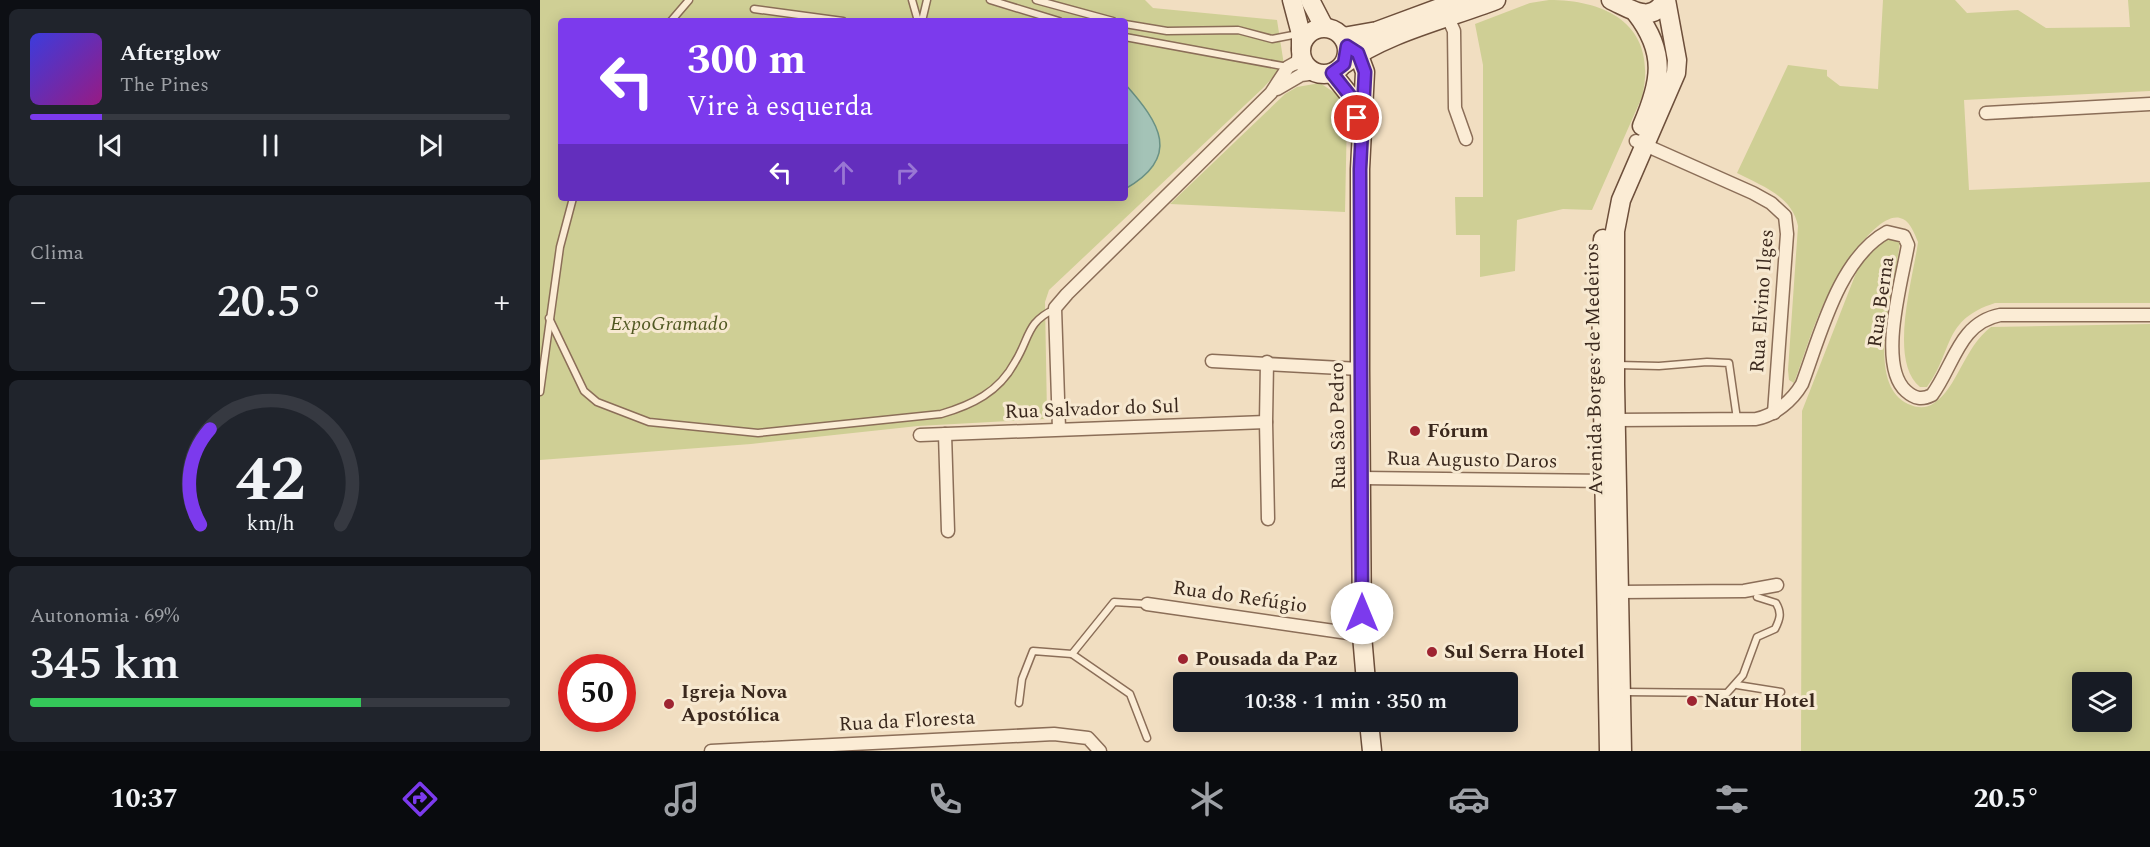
<!DOCTYPE html>
<html lang="pt">
<meta charset="utf-8">
<style>
:root{--surface:#171b24;--page:#20242c;--text:#f1f3f6;--muted:#9ea1a6;--line:#363941;--accent:#7c3aed}
body{margin:0;font-family:Spectral,serif;background:var(--page);color:var(--text);height:100vh;display:flex;flex-direction:column;font-size:22px;white-space:nowrap}
*{box-sizing:border-box;margin:0}
p{font-size:20px;color:var(--muted)}
.icon{flex:none;width:33px;height:33px;fill:none;stroke:currentColor;stroke-width:2;stroke-linecap:round;stroke-linejoin:round}
.map{position:relative;flex:1;overflow:hidden}
.details{display:flex;flex-direction:column;gap:9px;padding:9px;background:#0d0f14;width:540px}
.details>*{flex:none}
.top-card{position:absolute;left:18px;top:18px;width:570px;height:183px;border-radius:6px;box-shadow:0 3px 15px #0003;background:#7c3aed;color:#fff;overflow:hidden}
.fabs{position:absolute;left:1532px;top:672px;display:grid;gap:12px}
.fabs a{display:grid;place-items:center;width:60px;height:60px;border-radius:6px;background:var(--surface);box-shadow:0 3px 15px #0003;font-size:30px}
.speed{position:absolute;left:18px;top:654px;display:flex;gap:12px;font-size:30px;font-weight:700;text-align:center}
.speed>*{display:grid;place-content:center;width:78px;height:78px;border-radius:50%;background:var(--surface);box-shadow:0 3px 15px #0003;line-height:1}
.speed .limit{border:9px solid #d22;background:#fff;color:#111}
.pin{position:absolute;display:grid;place-items:center;width:51px;height:51px;color:#fff;margin:-26px;border:3px solid #fff;border-radius:50%;box-shadow:0 2px 6px #0007}
.me{position:absolute;width:66px;margin:-33px;rotate:0deg;stroke-linejoin:round;filter:drop-shadow(0 0 4px #0008)}
.turn{display:flex;align-items:center;gap:21px;height:126px;padding:0 30px;font-size:27px}
.turn .icon{width:78px;height:78px;stroke-width:2.5}
.turn b{display:block;font-size:42px;line-height:51px}
.lanes{display:flex;align-items:center;height:57px;padding:0 30px;background:#0003;justify-content:center;gap:30px;direction:ltr}
.lanes .off{opacity:.35}
.big{font-size:45px;font-weight:600;line-height:1.1}
.details .widget{flex:1;display:flex;flex-direction:column;justify-content:center;gap:9px;min-width:0;padding:0 21px;border-radius:9px;background:var(--page)}
.details .dial{align-items:center;gap:0}
.dial svg{height:156px;overflow:visible;fill:none;stroke:var(--line);stroke-width:7;stroke-linecap:round;text-anchor:middle}
.dial text{fill:var(--text);stroke:none}
.song{display:flex;align-items:center;gap:18px}
.cover{width:72px;height:72px;border-radius:9px;background:linear-gradient(135deg,hsl(240 70% 55%),hsl(310 70% 35%))}
.played{height:6px;border-radius:3px;background:linear-gradient(90deg,var(--accent) 15%,var(--line) 15%)}
.keys{display:flex;justify-content:space-around;direction:ltr}
.heat{display:flex;justify-content:space-between;align-items:center;font-size:33px;direction:ltr}
.charge{height:9px;border-radius:4px;background:linear-gradient(90deg,#34c759 69%,var(--line) 0)}
.trip{position:absolute;left:633px;top:672px;width:345px;height:60px;border-radius:6px;background:var(--surface);box-shadow:0 3px 15px #0003;font-weight:600;line-height:60px;text-align:center}
.menu{display:flex;height:96px;justify-content:space-around;align-items:center;background:#090b0e;color:var(--muted)}
.menu .icon{width:42px;height:42px}
.menu .current{color:var(--accent)}
.menu b{font-size:27px;color:var(--text)}
main{display:flex;flex:1;min-height:0}
.map>svg:first-child{display:block}
.green{fill:#cfcf95;fill-rule:evenodd}
.water{fill:#a4c3b7;stroke:#6a9184;stroke-width:1.5}
.lines{fill:none;stroke-linecap:round;stroke-linejoin:round}
.lane-casing{stroke:#8b6e58;stroke-width:9}
.street-casing{stroke:#8b6e58;stroke-width:15}
.secondary-casing{stroke:#6d4f3b;stroke-width:21}
.lane{stroke:#fbecd5;stroke-width:6}
.street{stroke:#fbecd5;stroke-width:12}
.secondary{stroke:#fbecd5;stroke-width:18}
.route-casing{stroke:#51269a;stroke-width:15}
.route{stroke:#7c3aed;stroke-width:10}
.poi-dot{fill:#9e2431;stroke:#f7e9d1;stroke-width:2}
.labels{text-anchor:middle;dominant-baseline:central;stroke-width:6;stroke-linejoin:round;paint-order:stroke}
.street-label{font-size:20px;fill:#3a281d;stroke:#f7e9d1}
.park-label{font-size:20px;font-style:italic;fill:#505822;stroke:#f7e9d1}
.poi-label{font-size:20px;font-weight:bold;fill:#3a281d;stroke:#f7e9d1;text-anchor:start}
</style>
<main>
<section class="details">
<div class="widget">
<div class="song"><i class="cover"></i><div><b>Afterglow</b><p>The Pines</p></div></div>
<div class="played"></div>
<div class="keys"><svg class="icon" aria-label="previous" viewBox="0 0 24 24"><path d="M18 5L8 12l10 7zM5 5v14"/></svg><svg class="icon" aria-label="pause" viewBox="0 0 24 24"><path d="M8 5v14M16 5v14"/></svg><svg class="icon" aria-label="next" viewBox="0 0 24 24"><path d="M6 5l10 7-10 7zM19 5v14"/></svg></div>
</div>
<div class="widget"><p>Clima</p>
<div class="heat"><a>−</a><b class="big">20.5°</b><a>+</a></div>
</div>
<div class="widget dial"><svg viewBox="0 0 100 80">
<path d="M14 69A42 42 0 1 1 86 69"/>
<path d="M14 69A42 42 0 0 1 19 20" stroke="#7c3aed"/>
<text x="50" y="56" font-size="32" font-weight="700">42</text>
<text x="50" y="72" font-size="11">km/h</text>
</svg></div>
<div class="widget"><p>Autonomia · 69%</p><b class="big">345 km</b><div class="charge"></div></div>
</section>
<div class="map">
<svg width="1610" height="751" viewBox="0 0 1610 751">
<rect width="100%" height="100%" fill="#f1dec1"/>
<g class="green">
<path d="M0,0H605L613,8L737,20L744,65L723,88L509,290L505,302L507,415L504,419L378,426L211,444L0,460ZM21,21H585V198H21Z"/>
<path d="M1009,0C1072,0 1118,29 1102,97L1052,210L1023,209L977,220L975,271L940,277V235H916L915,197H943V65L935,24L990,3Z"/>
<path d="M1343,0H1415L1427,13L1478,10L1506,28L1590,27L1588,0H1610V91L1424,100L1429,190L1610,182V303H1455C1402,320 1414,350 1387,387H1380C1348,361 1373,279 1378,242C1375,235 1371,223 1363,219C1339,206 1298,275 1289,293C1274,321 1265,353 1254,383L1249,380L1248,370L1258,226C1252,196 1222,186 1197,173L1248,65L1287,70V76L1300,86L1338,89Z"/>
<polygon points="780,83 804,99 807,114 805,212 630,204 745,94 757,87"/>
<path d="M1349,237L1360,240C1358,277 1321,382 1368,404C1377,408 1386,409 1394,403C1417,389 1424,347 1451,327L1610,324V751H1261L1262,411L1318,268L1341,241ZM1542,682H1581V722H1542Z"/>
</g>
<path class="water" d="M585,84C620,123 642,157 585,189Z"/>
<g class="lines">
<g class="lane-casing">
<g id="lane">
<polyline points="372,0 378,21"/>
<polyline points="450,0 519,21"/>
<polyline points="496,0 573,21"/>
<polyline points="214,9 303,21"/>
<polyline points="131,21 149,0"/>
<polyline points="382,21 387,0"/>
<polyline points="585,24 627,31 698,30 732,39 758,34"/>
<polyline points="585,37 748,67 766,66"/>
<path d="M9,318L44,391L57,402L109,422L218,433L401,414C432,405 459,392 475,362C490,338 486,322 515,309"/>
<polyline points="1078,365 1119,366 1167,362 1189,363 1197,419"/>
<polyline points="0,392 20,247 33,198"/>
<polyline points="532,654 590,694 607,738"/>
<polyline points="1197,685 1241,692"/>
<path d="M1084,692L1187,693L1203,675L1217,637L1235,629C1240,619 1242,613 1236,603L1217,597"/>
<polyline points="479,703 482,679 493,651 532,654 574,602 607,604"/>
</g>
</g>
<g class="street-casing">
<g id="street">
<polyline points="905,11 914,31 915,108 926,139"/>
<polyline points="737,89 761,75 776,73"/>
<polyline points="1446,113 1610,104"/>
<polyline points="1096,141 1213,193 1231,203 1245,216 1247,234 1234,413"/>
<polyline points="672,361 820,369"/>
<polyline points="727,362 726,422 728,519"/>
<path d="M1076,420L1216,419C1235,415 1252,401 1262,384C1280,336 1299,258 1347,232L1364,236L1368,245C1362,280 1337,365 1366,391C1375,399 1382,400 1392,395C1414,365 1419,323 1460,315H1610"/>
<polyline points="519,429 515,308 527,294 731,93 748,67 757,62 761,49"/>
<polyline points="405,434 408,531"/>
<polyline points="380,435 726,422"/>
<polyline points="822,478 1069,481"/>
<polyline points="1079,592 1204,591 1237,585"/>
<polyline points="607,604 822,635"/>
<polyline points="171,751 514,734 548,738 560,751"/>
</g>
</g>
<g class="secondary-casing">
<g id="secondary">
<polyline points="752,0 761,34 761,49"/>
<polyline points="770,0 784,27"/>
<path d="M1071,0C1091,9 1111,25 1125,0"/>
<path d="M1096,13C1127,53 1121,82 1102,126"/>
<circle cx="784" cy="51" r="23"/>
<polyline points="803,37 837,31 921,0"/>
<polyline points="807,46 818,53 825,72 820,169 820,369 822,635 826,682"/>
<path d="M804,64C845,33 907,19 956,0"/>
<polyline points="792,73 811,97 817,122"/>
<polyline points="1063,239 1061,289 1069,751"/>
<polyline points="829,722 832,751"/>
<polyline points="1082,751 1075,384 1075,231 1081,200 1136,73 1137,60 1126,0"/>
</g>
</g>
<use href="#lane" class="lane"/>
<use href="#street" class="street"/>
<use href="#secondary" class="secondary"/>
</g>
<g class="lines">
<g class="route-casing">
<polyline id="route" points="817,118 811,97 792,73 804,64 807,46 818,53 825,72 820,169 822,613"/>
</g>
<use href="#route" class="route"/>
</g>
<g class="poi-dot">
<circle cx="875" cy="431" r="6"/>
<circle cx="892" cy="652" r="6"/>
<circle cx="643" cy="659" r="6"/>
<circle cx="1152" cy="701" r="6"/>
<circle cx="129" cy="704" r="6"/>
</g>
<g class="labels">
<g class="street-label">
<text transform="translate(1222 301) rotate(-86)">Rua Elvino Ilges</text>
<text transform="translate(1341 302) rotate(-82)">Rua Berna</text>
<text transform="translate(1054 369) rotate(-91)">Avenida Borges de Medeiros</text>
<text transform="translate(552 409) rotate(-2)">Rua Salvador do Sul</text>
<text transform="translate(798 426) rotate(-91)">Rua São Pedro</text>
<text transform="translate(932 460) rotate(1)">Rua Augusto Daros</text>
<text transform="translate(700 597) rotate(8)">Rua do Refúgio</text>
<text transform="translate(367 721) rotate(-3)">Rua da Floresta</text>
</g>
<g class="park-label">
<text x="129" y="324">ExpoGramado</text>
</g>
<g class="poi-label">
<text x="887" y="431">Fórum</text>
<text x="904" y="652">Sul Serra Hotel</text>
<text x="655" y="659">Pousada da Paz</text>
<text x="141" y="692">Igreja Nova<tspan x="141" dy="23">Apostólica</tspan></text>
<text x="1164" y="701">Natur Hotel</text>
</g>
</g>
</svg>
<div class="fabs">
<a><svg class="icon" aria-label="layers" viewBox="0 0 24 24"><path d="M12 4l9 5-9 5-9-5zM3 14l9 5 9-5"/></svg></a>
</div>
<div class="speed"><div class="limit">50</div></div>
<div class="pin" style="left:817px;top:118px;background:#d93025"><svg class="icon" aria-label="arrive" viewBox="0 0 24 24"><path d="M6 21V4h12l-3 4 3 4H6"/></svg></div>
<svg class="me" style="left:822px;top:613px" viewBox="-20 -20 40 40"><circle r="19" fill="#fff"/><path d="M0-13L10 11 0 6-10 11z" fill="#7c3aed"/></svg>
<div class="trip">10:38 · 1 min · 350 m</div>
<div class="top-card">
<div class="turn"><svg class="icon" aria-label="left" viewBox="0 0 24 24"><path d="M17 20v-9H6M10 6l-5 5 5 5"/></svg><div><b>300 m</b>Vire à esquerda</div></div>
<div class="lanes"><svg class="icon" aria-label="left" viewBox="0 0 24 24"><path d="M17 20v-9H6M10 6l-5 5 5 5"/></svg><svg class="icon off" aria-label="ahead" viewBox="0 0 24 24"><path d="M12 20V5M6 11l6-6 6 6"/></svg><svg class="icon off" aria-label="right" viewBox="0 0 24 24"><path d="M7 20v-9h11M14 6l5 5-5 5"/></svg></div>
</div>
</div>
</main>
<nav class="menu">
<b>10:37</b>
<svg class="icon current" aria-label="directions" viewBox="0 0 24 24"><path d="M12 3l9 9-9 9-9-9zM9 14v-3h6M13 9l2 2-2 2"/></svg>
<svg class="icon" aria-label="music" viewBox="0 0 24 24"><path d="M9 18V5l10-2v13"/><circle cx="6" cy="18" r="3"/><circle cx="16" cy="16" r="3"/></svg>
<svg class="icon" aria-label="phone" viewBox="0 0 24 24"><path d="M5 4h4l2 5-3 2q2 4 5 5l2-3 5 2v4C11 20 4 13 5 4z"/></svg>
<svg class="icon" aria-label="climate" viewBox="0 0 24 24"><path d="M12 3v18M4 7l16 10M4 17L20 7"/></svg>
<svg class="icon" aria-label="car" viewBox="0 0 24 24"><path d="M5 17H2v-5l4-1 3-4h7l3 4 3 1v5h-3M9 17h6M6 11h13"/><circle cx="7" cy="17" r="2"/><circle cx="17" cy="17" r="2"/></svg>
<svg class="icon" aria-label="filters" viewBox="0 0 24 24"><path d="M4 7h16M4 17h16"/><circle cx="9" cy="7" r="2"/><circle cx="15" cy="17" r="2"/></svg>
<b>20.5°</b>
</nav>
